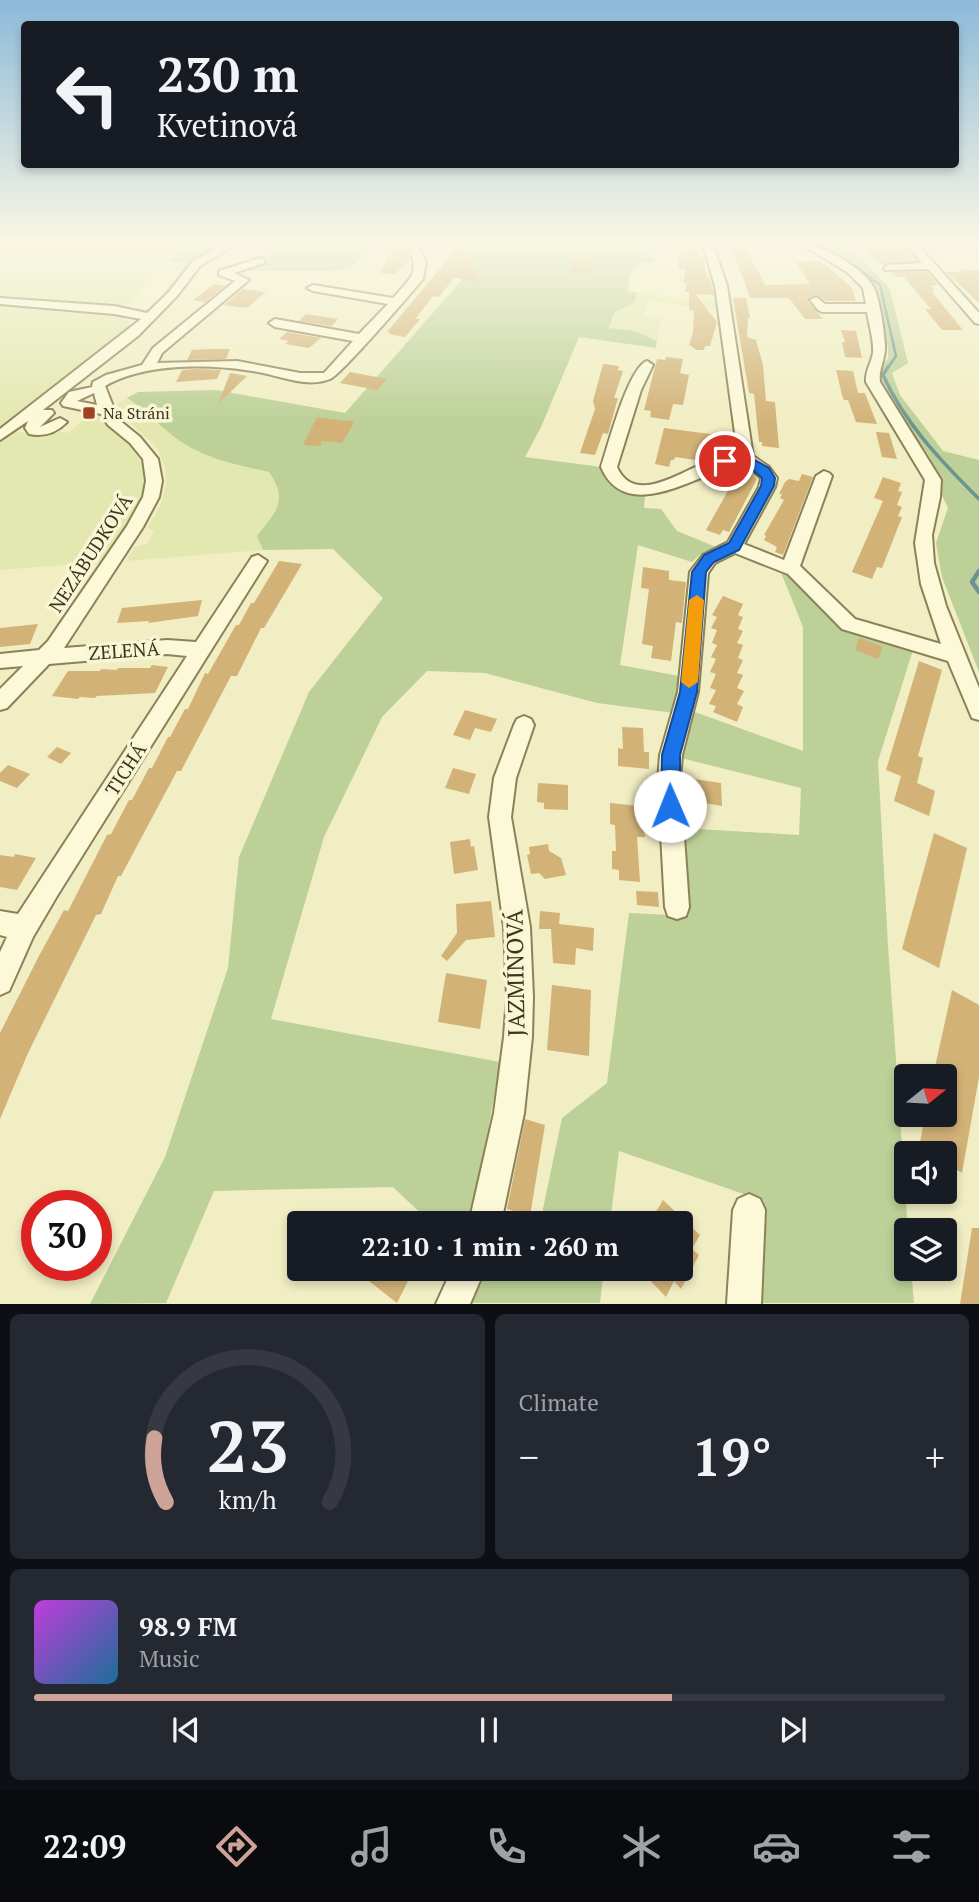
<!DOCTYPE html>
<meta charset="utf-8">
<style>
:root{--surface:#171b24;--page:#242831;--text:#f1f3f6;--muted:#9ea1a6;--line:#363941;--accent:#cda398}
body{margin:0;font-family:"PT Serif",serif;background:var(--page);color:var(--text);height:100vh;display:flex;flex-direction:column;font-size:26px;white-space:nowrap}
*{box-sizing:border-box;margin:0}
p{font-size:23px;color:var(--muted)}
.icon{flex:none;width:38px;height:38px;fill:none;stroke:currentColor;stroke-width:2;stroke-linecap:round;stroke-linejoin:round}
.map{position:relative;height:1304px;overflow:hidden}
.sheet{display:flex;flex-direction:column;gap:10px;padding:10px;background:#0d0f14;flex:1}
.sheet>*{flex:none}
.top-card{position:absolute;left:21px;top:21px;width:938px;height:147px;border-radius:7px;box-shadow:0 4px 10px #0003;background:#171b24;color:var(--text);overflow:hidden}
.needle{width:46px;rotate:72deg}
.tools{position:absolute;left:894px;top:1064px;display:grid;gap:14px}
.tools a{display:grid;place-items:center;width:63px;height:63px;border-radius:7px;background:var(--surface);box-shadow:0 4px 10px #0003;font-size:35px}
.speed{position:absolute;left:21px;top:1190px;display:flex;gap:14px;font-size:35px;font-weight:700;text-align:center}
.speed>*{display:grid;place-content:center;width:91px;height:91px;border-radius:50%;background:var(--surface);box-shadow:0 4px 10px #0003;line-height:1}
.speed .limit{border:10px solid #d22;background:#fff;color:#111}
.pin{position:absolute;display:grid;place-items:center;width:60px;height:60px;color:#fff;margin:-30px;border:4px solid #fff;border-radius:50%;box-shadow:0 2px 7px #0007}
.me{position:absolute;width:77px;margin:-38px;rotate:359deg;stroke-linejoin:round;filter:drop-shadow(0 0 5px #0008)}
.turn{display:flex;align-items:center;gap:24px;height:147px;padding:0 21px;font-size:32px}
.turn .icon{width:91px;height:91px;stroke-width:2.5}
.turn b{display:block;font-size:49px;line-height:60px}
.big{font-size:52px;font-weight:700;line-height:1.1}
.sheet .tile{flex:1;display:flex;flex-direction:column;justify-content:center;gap:10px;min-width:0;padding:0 24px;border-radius:10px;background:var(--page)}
.sheet .dial{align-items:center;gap:0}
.dial svg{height:182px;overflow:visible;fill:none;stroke:var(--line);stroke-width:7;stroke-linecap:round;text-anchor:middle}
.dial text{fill:var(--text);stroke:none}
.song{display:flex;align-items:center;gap:21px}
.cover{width:84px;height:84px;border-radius:10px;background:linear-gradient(135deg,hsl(290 70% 55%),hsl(200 70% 35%))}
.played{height:7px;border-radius:4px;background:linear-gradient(90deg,var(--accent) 70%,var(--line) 70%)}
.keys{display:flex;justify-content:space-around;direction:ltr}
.heat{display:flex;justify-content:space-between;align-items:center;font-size:38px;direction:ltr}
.sheet .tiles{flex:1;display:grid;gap:10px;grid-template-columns:1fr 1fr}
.tile:last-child{grid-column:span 2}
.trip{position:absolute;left:287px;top:1211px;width:406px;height:70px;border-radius:7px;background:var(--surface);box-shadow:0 4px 10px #0003;font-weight:700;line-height:70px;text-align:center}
.menu{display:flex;height:112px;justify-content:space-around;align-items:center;background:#090b0e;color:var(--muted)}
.menu .icon{width:49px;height:49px}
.menu .on{color:var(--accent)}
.menu b{font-size:32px;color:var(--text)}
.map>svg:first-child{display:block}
.farmland{fill:#e3e8b0}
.green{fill:#bcd097}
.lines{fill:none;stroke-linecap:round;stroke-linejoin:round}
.stream-far2{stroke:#6c9393;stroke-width:2.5}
.stream-far1{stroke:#6c9393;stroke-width:3.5}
.stream{stroke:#6c9393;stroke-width:4.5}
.building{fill:#d2b277}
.minor-casing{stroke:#8d8159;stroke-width:4}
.minor{fill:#fbf9d8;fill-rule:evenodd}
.route{fill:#1a73e8;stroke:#114b97;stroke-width:2}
.slow{fill:#f59e0b}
.poi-dot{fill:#a14124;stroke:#f8f6d4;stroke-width:2.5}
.labels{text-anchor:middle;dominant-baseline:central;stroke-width:7;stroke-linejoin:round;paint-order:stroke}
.far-poi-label{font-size:16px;fill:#3c341e;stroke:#f8f6d4;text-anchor:start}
.street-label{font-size:19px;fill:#3c341e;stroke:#f8f6d4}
.near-street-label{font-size:23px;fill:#3c341e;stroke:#f8f6d4}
</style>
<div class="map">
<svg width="979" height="1304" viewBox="0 0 979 1304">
<rect width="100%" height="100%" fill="#f1eec4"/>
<g class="farmland">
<polygon points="0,242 192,242 153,275 130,303 122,306 0,297"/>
<polygon points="637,293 718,302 719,310 649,301 643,316 661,318 657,341 635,331 609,328 614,313 634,302"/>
<polygon points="0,304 124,315 132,328 0,431"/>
<polygon points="127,398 145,409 174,436 234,465 269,472 281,488 279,506 258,536 263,550 126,561 135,547 147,544 154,532 148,527 161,504 166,485 165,466 157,448 121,414 117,404"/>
<polygon points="97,415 128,443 142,464 145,487 137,510 101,562 0,570 0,440 12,431 48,437 56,431 68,433 87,417"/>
</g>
<g class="green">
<path d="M192,242H231C219,250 203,258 193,268C177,285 188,306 152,309L187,263L168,261Z"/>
<polygon points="291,242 375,242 355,264 334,271 239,271"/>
<path d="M451,242H640L652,254L655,262H643L631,273L627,291L637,293L635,302L614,313L609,328L635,331L657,341L656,348L579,337L541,427L525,457L601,467C605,489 626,493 645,495L644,508L661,509L677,531L716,547L699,555L692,562L638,545L620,665L679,676L674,713L597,703L485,673L427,671L382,717L324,837L271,1019L500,1062L483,1159L467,1223H431L393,1187L214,1191L166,1303L90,1304L165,1157L228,968L239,857L309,692L383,598L333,549L263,550L257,536C276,511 289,501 269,472C235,465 202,458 173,436C157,423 145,409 127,398L138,392L216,390L345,413L461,281L457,247Z"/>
<polygon points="808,242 835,242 859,255 890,289 908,363 892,373 900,395 943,451 979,460 979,672 942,577 936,543 948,508 925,460 931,459 881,389 878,373 888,358 888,347 875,288 861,274"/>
<path d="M780,570C807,586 823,615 850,631C868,641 894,644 913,650L878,761L888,946L908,1230L906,1269H911L914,1303H761L764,1201L619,1151L610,1223H540L562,1118L607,1083L629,913L689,916L681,828L799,835L801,788L681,758L695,712L803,751V627Z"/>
<polygon points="488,1269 604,1269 600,1303 471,1303"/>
</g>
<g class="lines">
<polyline class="stream-far2" points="813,242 855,266 880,285 896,356 887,369"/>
<path class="stream-far1" d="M888,367L883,375C905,424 941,461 979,499"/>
<polyline class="stream" points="979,571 972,582 979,592"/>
</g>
<g class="building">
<polygon points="396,242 407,242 406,247 410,260 394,274 380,273"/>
<polygon points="730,242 743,242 765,285 810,284 796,262 821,261 852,288 856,301 826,301 815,295 809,298 808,302 823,319 805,319 789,298 750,298"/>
<polygon points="860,242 902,243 917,261 884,265 877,263"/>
<polygon points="461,244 478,282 454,278 439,297 433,296 415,319 420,319 405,337 389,334 390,332 387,332"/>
<polygon points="682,245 698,246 700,257 703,257 707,278 710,278 712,287 714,295 695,294 717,322 710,346 705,346 704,350 697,350 689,345 693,332 694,311 689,310 689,292 685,292 687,283 683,283 686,269 679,269 677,254 686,254"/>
<polygon points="572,256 590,257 593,274 570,272"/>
<polygon points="960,270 979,270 979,303 946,272 963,272"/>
<polygon points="891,272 927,272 938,285 931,285 934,291 931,291 963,330 942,330 925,309 931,309 904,277 896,277"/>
<polygon points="214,284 225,286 205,302 193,300"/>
<polygon points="243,289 266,292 247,308 224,305"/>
<polygon points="733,298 746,298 750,318 748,318 747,337 756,340 763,365 766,401 775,402 779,448 762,446 762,442 759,442 754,394 749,393"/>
<polygon points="306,314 338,319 332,326 299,321"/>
<polygon points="841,330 856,331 862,358 845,357 842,342 845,342"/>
<polygon points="287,332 321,338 309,348 285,344 289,341 279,339"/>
<polygon points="208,349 230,349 226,359 187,360 192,350"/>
<polygon points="666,357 683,359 680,373 689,375 683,405 673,404 669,420 650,417 651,411 644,410 657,359 665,360"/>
<polygon points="603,364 619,366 618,370 623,371 614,398 618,398 608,434 603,433 595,455 580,453 595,409 593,401"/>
<polygon points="182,370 196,369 221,370 217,379 176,382"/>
<polygon points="836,370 853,371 858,393 865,393 877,424 856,422 848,400 844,400 842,395"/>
<polygon points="350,372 387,379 377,390 340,383"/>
<polygon points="230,373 247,376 218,404"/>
<polygon points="317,417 345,421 355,421 342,443 322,441 320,446 303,445"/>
<polygon points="664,428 710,434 722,433 723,436 733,437 733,446 707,445 702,461 675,457 674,460 671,460 669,467 655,464"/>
<polygon points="876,432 889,433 897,459 882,457"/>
<polygon points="738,473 752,474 757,479 729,532 723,530 720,535 706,530"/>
<polygon points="802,474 813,477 783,555 775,552 777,547 764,540 766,536 764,535 784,500 780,498 782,494 779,494 785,482 789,479 799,481"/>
<polygon points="883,477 901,483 898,491 902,492 897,505 902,507 898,516 902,517 882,568 877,567 872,579 852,572 883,501 874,498"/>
<polygon points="279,561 302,564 264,628 261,628 237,676 231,676 181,771 177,771 121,876 118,876 101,914 96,915 28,1053 0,1119 0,1033 40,954 64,910 68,911 107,835 111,834 129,800 132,800 149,768 152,768 168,737 170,737 185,709 188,709 205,673 208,674 236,625 239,625 251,603 254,603"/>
<polygon points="643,567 669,571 669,580 686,582 682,623 676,622 671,661 651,658 653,646 642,644 649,589 641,588"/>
<polygon points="723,596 743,604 738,615 743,617 738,629 743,631 737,643 743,645 738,658 743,660 737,673 743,675 737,688 744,691 737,704 743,707 737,722 713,712 716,706 709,704 716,690 710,688 716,674 710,672 716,659 711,657 717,645 712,643 717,630 711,628 717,617 712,615"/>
<polygon points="202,600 198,616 148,623 149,621 117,623 122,608"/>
<polygon points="38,624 30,644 0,647 0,628"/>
<polygon points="859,638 883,647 878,659 855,650"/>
<polygon points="919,661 942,670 918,756 923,758 917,783 935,791 929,816 894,801 901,776 886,770"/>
<polygon points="152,665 168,667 155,693 97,696 95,698 80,697 78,699 52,696 68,671 100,671 101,669 117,670 118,668 150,668"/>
<polygon points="465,710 497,719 491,732 475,728 470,740 453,735"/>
<polygon points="622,727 643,728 644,752 649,752 649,769 618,766 618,748 623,749"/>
<polygon points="57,747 71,753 61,764 47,757"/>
<polygon points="8,765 30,774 17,788 0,781 0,773"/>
<polygon points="453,768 476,774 469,794 445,788"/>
<polygon points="694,779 721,783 722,806 694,801"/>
<polygon points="538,783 568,785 568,810 544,809 544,803 537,802"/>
<polygon points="610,803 648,807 649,828 644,827 645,837 637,837 640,882 619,880 619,870 612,869 612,851 616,851 615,825 610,824"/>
<polygon points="934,833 967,848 939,968 902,949"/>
<polygon points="470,839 471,847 474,846 478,870 454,874 450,842"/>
<polygon points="548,844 549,851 561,858 566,875 545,879 539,873 531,874 527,855 530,854 529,847"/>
<polygon points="15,854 36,858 17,890 0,887 0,855 14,857"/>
<polygon points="636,891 658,892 659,907 637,905"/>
<polygon points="491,901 495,937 466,940 447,961 441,956 457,933 456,904"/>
<polygon points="540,911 560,913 559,924 594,928 593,951 576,948 575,965 553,963 551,929 539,929"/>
<polygon points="446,973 487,980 480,1029 438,1022"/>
<polygon points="552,985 591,990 589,1056 547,1050"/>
<polygon points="952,990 979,1005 979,1077 962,1173 945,1163 945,1153 928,1153 919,1148 925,1115 945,1115 945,1076 933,1076"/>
<polygon points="525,1119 545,1125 530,1216 507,1209"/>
<polygon points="663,1200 700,1235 692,1249 699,1255 681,1289 674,1281 666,1297 639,1269 681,1269 681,1223 649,1223"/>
<polygon points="972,1228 979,1228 979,1304 960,1304"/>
<polygon points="375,1269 414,1269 397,1303 369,1281"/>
</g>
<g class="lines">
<g class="minor-casing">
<g id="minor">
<path d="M227,242H240L200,266L177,296L138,336L43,410H52L54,413L40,427L60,418L67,422C56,433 44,437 29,434L25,428L28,421L0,440V429L141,319L114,314L0,304V298L114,306L147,313L169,292L192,262Z"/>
<path d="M702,242H712L727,286L753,456L769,467L777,478L775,487L744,544L784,560L816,476L824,471L829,473L832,476L800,566L855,619L941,644L921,584L915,543L925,480L866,382C865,371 871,364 873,353C874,340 869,325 867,312H822L818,310L810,300L816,297L825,304H866L863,288L847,272L797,242C817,242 865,268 874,288C880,301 884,330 885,345C886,359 878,369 880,382L941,480L940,497L932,535L934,563L946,606L979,688V720L972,718L948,661L842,629L788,574L735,553L715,563L708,573L698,692L682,755L680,780L689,907L686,916L677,919L668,916L665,907L658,780L660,755L678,692L690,572L703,555L728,542L759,487L761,478L743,463C703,470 627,528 601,467C608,446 628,368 647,361L653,365L641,390L617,467C633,504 676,475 700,465C712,460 725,457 738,455L715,286Z"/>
<polygon points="904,242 915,242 979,313 979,324 975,323 928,269 885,270 884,268 889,265 922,263"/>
<path d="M409,244H417L426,262L423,279C411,293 341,375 330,379C306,389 276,374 252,371C207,364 145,363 105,386L118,419L140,437L158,459L162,481L159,497L143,527L64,648L167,640L196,642L252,557L258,555L267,561L57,896L33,937L9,991L0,995V952L7,937L0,935V911L18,914L187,656L167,654L49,664L7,708L0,710V689L23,666L0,668V654L39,650L48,641L127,526L143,497L146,481L143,459L130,443L108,425L101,414L63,406L61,403L69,392L92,387L93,382L106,375L142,365L153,348L235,281L219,275V271L260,258L264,259V263L234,273L249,280L162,353L157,363L237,361L300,373H324L353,341L275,327L269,323L275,319L359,334L388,304L313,291L307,288L313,285L393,298C411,278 421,272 408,246ZM94,393L97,405L77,401Z"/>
<polygon points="524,716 531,719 534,725 516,778 511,817 530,927 533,997 532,1037 524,1113 501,1223 469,1223 494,1113 504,1037 507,997 504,927 489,817 494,778 514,725 517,719"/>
<polygon points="749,1194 760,1199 765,1210 761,1304 727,1304 733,1210 738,1199"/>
<polygon points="452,1269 485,1269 470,1304 436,1304"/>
</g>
</g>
<use href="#minor" class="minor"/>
</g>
<linearGradient id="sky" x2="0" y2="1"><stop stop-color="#8dbad9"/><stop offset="0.57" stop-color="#f9f7e4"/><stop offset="1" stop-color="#f9f7e4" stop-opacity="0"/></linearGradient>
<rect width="979" height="425" fill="url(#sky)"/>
<polygon class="route" points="746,455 769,468 775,478 774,486 739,550 714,562 706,572 697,692 680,755 680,806 677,811 670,814 664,811 661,806 662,755 680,692 692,572 704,555 729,543 761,486 762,478 744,463 725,465 719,461 725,458"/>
<polygon class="slow" points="697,595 704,600 698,682 689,688 681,682 689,600"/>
<rect class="poi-dot" x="82" y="406" width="14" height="14" rx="3.5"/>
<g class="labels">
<g class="far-poi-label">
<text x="103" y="413">Na Stráni</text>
</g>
<g class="street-label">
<text transform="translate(90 553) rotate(-57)">NEZÁBUDKOVÁ</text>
<text transform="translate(124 650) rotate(-4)">ZELENÁ</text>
<text transform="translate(125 769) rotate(-57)">TICHÁ</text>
</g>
<g class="near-street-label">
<text transform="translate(515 973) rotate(-91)">JAZMÍNOVÁ</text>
</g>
</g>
</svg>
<div class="tools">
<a><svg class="needle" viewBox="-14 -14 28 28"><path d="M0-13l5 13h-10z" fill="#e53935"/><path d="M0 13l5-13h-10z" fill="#9ea1a6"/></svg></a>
<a><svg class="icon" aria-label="sound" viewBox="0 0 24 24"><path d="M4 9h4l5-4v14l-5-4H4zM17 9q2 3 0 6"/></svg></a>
<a><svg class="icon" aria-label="layers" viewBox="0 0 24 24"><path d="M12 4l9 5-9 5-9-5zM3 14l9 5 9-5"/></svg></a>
</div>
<div class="speed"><div class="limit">30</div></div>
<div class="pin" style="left:725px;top:461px;background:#d93025"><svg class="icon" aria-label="arrive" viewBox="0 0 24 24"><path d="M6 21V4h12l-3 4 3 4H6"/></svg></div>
<svg class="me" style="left:670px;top:806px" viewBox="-20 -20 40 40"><circle r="19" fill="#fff"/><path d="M0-13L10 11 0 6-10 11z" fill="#1a73e8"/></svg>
<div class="trip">22:10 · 1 min · 260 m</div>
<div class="top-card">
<div class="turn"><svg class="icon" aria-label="left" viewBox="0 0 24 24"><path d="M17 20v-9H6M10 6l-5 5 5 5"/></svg><div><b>230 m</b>Kvetinová</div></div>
</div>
</div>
<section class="sheet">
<div class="tiles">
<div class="tile dial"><svg viewBox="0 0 100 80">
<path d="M14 69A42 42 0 1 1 86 69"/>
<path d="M14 69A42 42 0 0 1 9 41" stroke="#cda398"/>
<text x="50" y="56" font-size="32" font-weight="700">23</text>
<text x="50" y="72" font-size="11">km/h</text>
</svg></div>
<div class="tile"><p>Climate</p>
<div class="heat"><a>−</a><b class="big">19°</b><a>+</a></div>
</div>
<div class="tile">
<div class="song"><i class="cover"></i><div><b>98.9 FM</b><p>Music</p></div></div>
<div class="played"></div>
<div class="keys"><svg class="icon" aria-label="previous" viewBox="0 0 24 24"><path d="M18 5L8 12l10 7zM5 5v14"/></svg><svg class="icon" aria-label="pause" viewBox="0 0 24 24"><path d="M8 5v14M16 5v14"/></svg><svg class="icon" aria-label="next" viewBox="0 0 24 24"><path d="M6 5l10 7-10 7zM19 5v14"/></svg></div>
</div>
</div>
</section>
<nav class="menu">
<b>22:09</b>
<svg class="icon on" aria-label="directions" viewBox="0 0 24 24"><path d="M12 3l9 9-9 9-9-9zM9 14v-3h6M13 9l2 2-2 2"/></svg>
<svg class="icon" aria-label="music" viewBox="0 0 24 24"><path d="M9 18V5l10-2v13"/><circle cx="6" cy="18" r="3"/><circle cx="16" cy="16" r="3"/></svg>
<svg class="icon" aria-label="phone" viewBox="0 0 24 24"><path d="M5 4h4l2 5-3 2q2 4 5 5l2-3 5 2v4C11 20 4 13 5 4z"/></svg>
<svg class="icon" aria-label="climate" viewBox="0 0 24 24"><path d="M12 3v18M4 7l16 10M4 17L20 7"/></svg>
<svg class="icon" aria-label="car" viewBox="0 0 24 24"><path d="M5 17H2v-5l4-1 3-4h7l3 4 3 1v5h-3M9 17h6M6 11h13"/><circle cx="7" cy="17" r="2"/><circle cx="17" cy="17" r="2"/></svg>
<svg class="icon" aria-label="filters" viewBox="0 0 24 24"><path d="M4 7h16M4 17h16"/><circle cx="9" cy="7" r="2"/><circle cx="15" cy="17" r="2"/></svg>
</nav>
